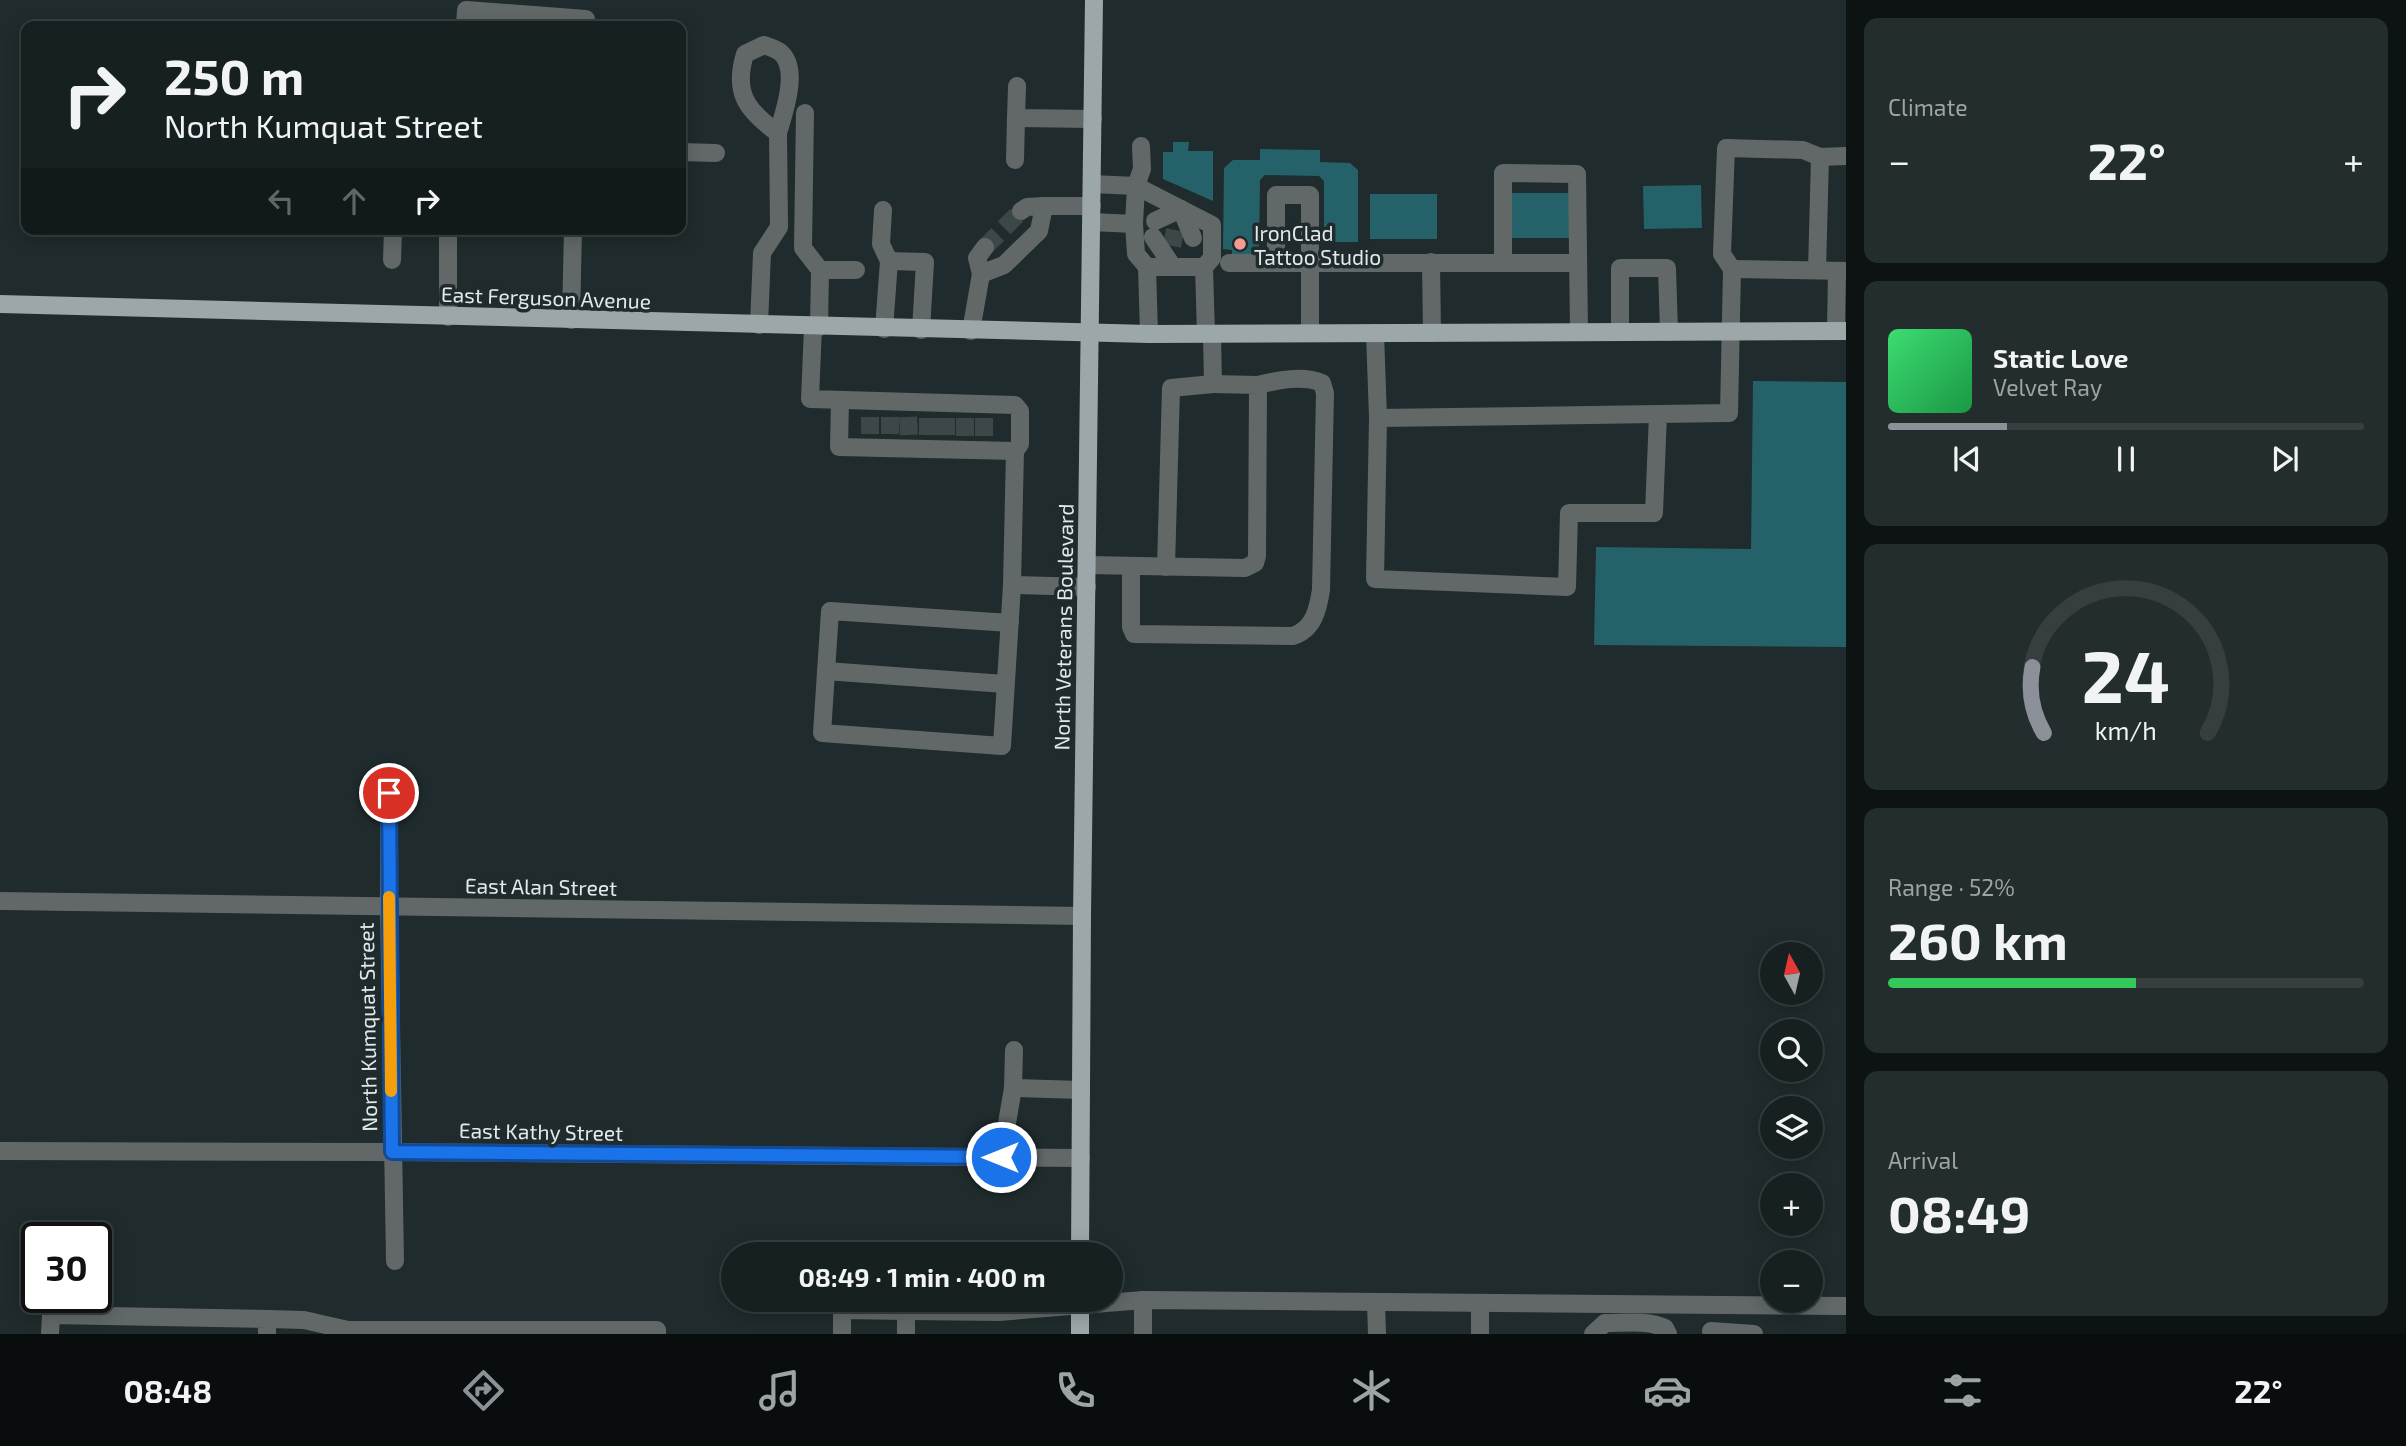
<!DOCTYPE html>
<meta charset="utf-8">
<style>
:root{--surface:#172021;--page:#242d2e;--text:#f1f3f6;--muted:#9ea3a5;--line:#363e3f;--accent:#8c9099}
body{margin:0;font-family:"Exo 2",sans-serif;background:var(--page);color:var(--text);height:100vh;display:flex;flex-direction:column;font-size:26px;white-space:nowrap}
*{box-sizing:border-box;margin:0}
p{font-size:23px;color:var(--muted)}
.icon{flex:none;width:38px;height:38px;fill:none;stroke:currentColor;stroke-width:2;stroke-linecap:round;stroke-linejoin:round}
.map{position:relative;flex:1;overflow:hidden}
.panel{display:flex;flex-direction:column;gap:18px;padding:18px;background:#0d1212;width:560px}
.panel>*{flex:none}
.guide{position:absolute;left:21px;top:21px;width:665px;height:214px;border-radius:14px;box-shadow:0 4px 18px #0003,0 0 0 2px var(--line);background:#172021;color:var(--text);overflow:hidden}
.needle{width:46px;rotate:352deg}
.tools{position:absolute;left:1760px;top:942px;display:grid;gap:14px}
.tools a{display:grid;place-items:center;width:63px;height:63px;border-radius:50%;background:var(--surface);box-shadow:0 4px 18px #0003,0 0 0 2px var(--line);font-size:35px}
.speed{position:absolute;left:21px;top:1222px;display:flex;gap:14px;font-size:35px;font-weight:700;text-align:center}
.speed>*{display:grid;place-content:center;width:91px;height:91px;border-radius:50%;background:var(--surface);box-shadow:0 4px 18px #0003,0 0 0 2px var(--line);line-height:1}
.speed .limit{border:4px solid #111;border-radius:10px;background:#fff;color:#111}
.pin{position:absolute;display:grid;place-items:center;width:60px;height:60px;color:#fff;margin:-30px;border:4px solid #fff;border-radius:50%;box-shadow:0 2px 7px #0007}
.me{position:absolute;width:77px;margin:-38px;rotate:270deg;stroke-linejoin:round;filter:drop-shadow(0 0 5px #0008)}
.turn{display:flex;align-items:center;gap:24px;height:147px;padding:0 28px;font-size:32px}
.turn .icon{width:91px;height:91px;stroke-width:2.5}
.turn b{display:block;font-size:49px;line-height:60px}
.lanes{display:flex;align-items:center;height:66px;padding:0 28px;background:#0003;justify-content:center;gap:35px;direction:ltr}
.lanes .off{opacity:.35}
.big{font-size:52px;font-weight:700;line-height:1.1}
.panel .tile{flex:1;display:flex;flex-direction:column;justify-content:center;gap:10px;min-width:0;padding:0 24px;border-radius:14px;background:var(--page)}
.panel .dial{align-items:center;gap:0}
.dial svg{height:182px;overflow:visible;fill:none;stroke:var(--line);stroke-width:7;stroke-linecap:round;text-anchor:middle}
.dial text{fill:var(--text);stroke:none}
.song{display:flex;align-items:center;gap:21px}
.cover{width:84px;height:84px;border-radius:10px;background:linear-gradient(135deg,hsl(140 70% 55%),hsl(140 70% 35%))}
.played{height:7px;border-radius:4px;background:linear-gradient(90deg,var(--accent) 25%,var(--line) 25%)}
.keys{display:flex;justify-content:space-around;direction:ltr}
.heat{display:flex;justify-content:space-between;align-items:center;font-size:38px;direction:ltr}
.charge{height:10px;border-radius:5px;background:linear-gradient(90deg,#34c759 52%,var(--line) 0)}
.trip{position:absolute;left:721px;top:1242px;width:402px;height:70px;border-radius:35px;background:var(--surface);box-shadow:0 4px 18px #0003,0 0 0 2px var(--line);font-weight:700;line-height:70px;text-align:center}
.menu{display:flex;height:112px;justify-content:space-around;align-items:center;background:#090d0d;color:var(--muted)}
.menu .icon{width:49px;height:49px}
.menu .current{color:var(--accent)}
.menu b{font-size:32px;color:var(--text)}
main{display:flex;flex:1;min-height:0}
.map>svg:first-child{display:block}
.building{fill:#246169}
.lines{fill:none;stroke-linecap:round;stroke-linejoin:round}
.minor-tunnel{stroke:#3c4848;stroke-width:18;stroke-dasharray:18 9;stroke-linecap:butt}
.minor{stroke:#626868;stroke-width:18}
.major{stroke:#9ba7a9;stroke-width:18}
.route-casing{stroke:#114b97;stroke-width:18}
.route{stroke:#1a73e8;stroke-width:12}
.slow{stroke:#f59e0b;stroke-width:12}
.poi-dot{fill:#f59c92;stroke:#1f2b2c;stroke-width:2.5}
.labels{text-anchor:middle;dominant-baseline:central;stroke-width:7;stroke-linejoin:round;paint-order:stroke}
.poi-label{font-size:21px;fill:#e2e9ea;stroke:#1f2b2c;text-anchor:start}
.street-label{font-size:21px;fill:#e2e9ea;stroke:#1f2b2c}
</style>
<main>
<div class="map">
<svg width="1846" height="1334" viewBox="0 0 1846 1334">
<rect width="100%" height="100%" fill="#1f2b2c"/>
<g class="building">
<polygon points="1173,142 1189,142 1188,151 1213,151 1213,201 1163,179 1163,152 1173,152"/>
<polygon points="1260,149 1320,150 1320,162 1350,163 1358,170 1358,242 1324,242 1324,181 1319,176 1265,175 1260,180 1259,255 1232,255 1232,250 1223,249 1224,168 1233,160 1260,160"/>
<polygon points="1701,185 1702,228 1644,229 1643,186"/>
<rect x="1511" y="193" width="61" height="45"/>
<rect x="1370" y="194" width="67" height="45"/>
<polygon points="1753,381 1846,382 1846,647 1594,645 1596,547 1751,549"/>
</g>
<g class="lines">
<g class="minor-tunnel">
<polyline points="1172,246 1175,230"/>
<polyline points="985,247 1021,211"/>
<polyline points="908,417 909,435"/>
<polyline points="946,418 946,435"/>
<polyline points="984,418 984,436"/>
<polyline points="870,434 870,417"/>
<polyline points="890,434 890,417"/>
<polyline points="928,435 928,418"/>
<polyline points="965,436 965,418"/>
</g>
<g class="minor">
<polyline points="465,26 466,10 586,19 585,26"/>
<polyline points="1017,86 1016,118 1093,119"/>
<polyline points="805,113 803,248 820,270"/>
<polyline points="1141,146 1142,169 1136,186 1212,225 1212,258 1204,267"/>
<polyline points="681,152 716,153"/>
<polyline points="1015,160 1016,118"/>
<polyline points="1181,209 1193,238"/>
<polyline points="883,210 881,244 889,261 884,329"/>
<polyline points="1021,211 1027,207 1044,206"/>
<polyline points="1155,221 1181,209"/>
<polyline points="1092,222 1134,224 1136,186 1092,184"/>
<polyline points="1134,224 1136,254 1147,267"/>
<polyline points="448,229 448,317"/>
<polyline points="1153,237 1173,267"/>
<polyline points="392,260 393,229"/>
<polyline points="889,261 925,262 921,330"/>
<polyline points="1431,262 1432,333"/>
<polyline points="1503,262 1503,173 1577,174 1579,332"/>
<polyline points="1229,263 1578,263"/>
<polyline points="1276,263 1276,195 1310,195 1310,333"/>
<polyline points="1732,269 1846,271"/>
<polyline points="1817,270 1820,157"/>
<polyline points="981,274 977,258 985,247"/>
<polyline points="571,320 573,229"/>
<path d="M759,325L762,253L779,227L778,133C747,111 733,93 745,54L764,45C769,47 776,49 780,52C800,68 784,113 778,133"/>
<polyline points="813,327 810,399 1015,405 1020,411 1020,444 1015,451 1012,585 1087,587"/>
<polyline points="819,327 820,270 856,270"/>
<polyline points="971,331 981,274 1004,265 1039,231 1044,206 1092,206"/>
<polyline points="1836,331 1837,271"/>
<polyline points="1620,332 1620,268 1667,268 1669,332"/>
<polyline points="1375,333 1378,418 1375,579 1567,587 1569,513 1654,513 1658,414 1729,413 1732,269 1722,254 1726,148 1803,150 1820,157 1846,156"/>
<polyline points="1149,334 1147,267 1204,267 1206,334"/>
<polyline points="840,400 839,447 1015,451"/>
<polyline points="1378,418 1658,414"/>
<polyline points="1087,565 1245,568 1255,563 1257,556 1258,385 1213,384 1212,334"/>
<path d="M1131,566V627L1134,634L1293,636C1314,629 1318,609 1321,590L1325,393L1322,383C1303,375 1278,380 1258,385"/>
<polyline points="1166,567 1171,388 1213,384"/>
<path d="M1010,623L830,611L822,733L1002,746C1005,692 1009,639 1012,585"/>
<polyline points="826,671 1005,684"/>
<polyline points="389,793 389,907 395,1261"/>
<polyline points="0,901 1082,916"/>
<polyline points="1013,1088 1081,1090"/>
<polyline points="0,1151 392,1152 1081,1158"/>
<polyline points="1001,1158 1013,1088 1014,1050"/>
<polyline points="1376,1303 1377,1334"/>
<polyline points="906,1311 999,1312 1143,1300 1846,1306"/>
<polyline points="267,1319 304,1320 348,1330"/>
<polyline points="1711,1331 1754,1334"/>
<polyline points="50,1334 51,1315 267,1319 267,1334"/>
<polyline points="348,1334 348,1330 657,1330 657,1334"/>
<polyline points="842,1334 842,1310 906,1311 906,1334"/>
<polyline points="1143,1334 1143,1300"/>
<polyline points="1480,1334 1480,1304"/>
<path d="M1593,1334L1605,1323C1625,1323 1647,1320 1665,1328L1668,1334"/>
</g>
<g class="major">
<polyline points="0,304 1149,334 1846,331"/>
<polyline points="1080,1255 1082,916 1094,0"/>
<polyline points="1080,1334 1080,1300"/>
</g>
</g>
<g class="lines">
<g class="route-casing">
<polyline id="route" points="389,793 392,1152 1001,1157"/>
</g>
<use href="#route" class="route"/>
<polyline class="slow" points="389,897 391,1091"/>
</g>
<circle class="poi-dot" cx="1240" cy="244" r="7"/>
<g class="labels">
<g class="poi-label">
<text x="1254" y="232">IronClad<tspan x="1254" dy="24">Tattoo Studio</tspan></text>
</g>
<g class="street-label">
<text transform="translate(546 297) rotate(2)">East Ferguson Avenue</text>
<text transform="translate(1063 627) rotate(-89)">North Veterans Boulevard</text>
<text transform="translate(541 886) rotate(1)">East Alan Street</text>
<text transform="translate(367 1027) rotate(-91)">North Kumquat Street</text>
<text transform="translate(541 1131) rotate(1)">East Kathy Street</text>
</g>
</g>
</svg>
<div class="tools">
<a><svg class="needle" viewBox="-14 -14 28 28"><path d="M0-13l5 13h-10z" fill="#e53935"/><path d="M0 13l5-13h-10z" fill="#9ea3a5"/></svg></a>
<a><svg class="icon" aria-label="search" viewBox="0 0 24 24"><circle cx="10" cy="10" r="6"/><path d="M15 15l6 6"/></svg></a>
<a><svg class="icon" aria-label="layers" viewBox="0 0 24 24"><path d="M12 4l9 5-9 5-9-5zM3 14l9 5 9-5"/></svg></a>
<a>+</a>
<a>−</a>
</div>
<div class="speed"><div class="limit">30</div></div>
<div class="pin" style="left:389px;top:793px;background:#d93025"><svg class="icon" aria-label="arrive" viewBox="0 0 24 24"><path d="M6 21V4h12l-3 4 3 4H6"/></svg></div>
<svg class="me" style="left:1001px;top:1157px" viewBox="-20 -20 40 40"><circle r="17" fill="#1a73e8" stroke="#fff" stroke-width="3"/><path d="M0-11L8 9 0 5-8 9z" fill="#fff"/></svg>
<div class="trip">08:49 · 1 min · 400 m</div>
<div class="guide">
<div class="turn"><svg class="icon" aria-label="right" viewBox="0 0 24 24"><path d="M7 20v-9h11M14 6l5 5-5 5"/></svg><div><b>250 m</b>North Kumquat Street</div></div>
<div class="lanes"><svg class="icon off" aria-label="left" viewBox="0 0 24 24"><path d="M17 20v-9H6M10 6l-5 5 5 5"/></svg><svg class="icon off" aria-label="ahead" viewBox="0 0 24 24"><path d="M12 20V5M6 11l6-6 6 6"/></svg><svg class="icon" aria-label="right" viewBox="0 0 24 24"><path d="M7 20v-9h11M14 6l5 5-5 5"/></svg></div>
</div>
</div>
<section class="panel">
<div class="tile"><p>Climate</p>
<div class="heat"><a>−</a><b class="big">22°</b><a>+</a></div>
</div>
<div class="tile">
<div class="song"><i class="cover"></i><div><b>Static Love</b><p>Velvet Ray</p></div></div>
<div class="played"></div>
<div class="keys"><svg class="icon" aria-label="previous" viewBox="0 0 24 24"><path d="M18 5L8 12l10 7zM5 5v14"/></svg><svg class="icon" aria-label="pause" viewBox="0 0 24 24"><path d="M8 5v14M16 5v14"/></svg><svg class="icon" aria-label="next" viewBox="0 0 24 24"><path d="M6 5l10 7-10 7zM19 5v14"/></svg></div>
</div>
<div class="tile dial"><svg viewBox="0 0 100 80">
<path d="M14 69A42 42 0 1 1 86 69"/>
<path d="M14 69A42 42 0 0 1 9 40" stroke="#8c9099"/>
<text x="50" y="56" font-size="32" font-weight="700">24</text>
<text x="50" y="72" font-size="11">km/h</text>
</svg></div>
<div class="tile"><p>Range · 52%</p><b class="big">260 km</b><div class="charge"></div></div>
<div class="tile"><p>Arrival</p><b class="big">08:49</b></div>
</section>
</main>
<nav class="menu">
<b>08:48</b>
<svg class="icon current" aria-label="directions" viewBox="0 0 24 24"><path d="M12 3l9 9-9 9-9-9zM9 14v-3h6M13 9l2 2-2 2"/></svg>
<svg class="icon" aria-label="music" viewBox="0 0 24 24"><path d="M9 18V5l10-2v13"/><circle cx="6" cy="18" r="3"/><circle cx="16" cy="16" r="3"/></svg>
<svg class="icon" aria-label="phone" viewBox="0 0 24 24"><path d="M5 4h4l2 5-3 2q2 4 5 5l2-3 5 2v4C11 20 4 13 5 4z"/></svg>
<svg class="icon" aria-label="climate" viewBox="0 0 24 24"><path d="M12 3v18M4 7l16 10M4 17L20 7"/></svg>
<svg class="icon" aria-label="car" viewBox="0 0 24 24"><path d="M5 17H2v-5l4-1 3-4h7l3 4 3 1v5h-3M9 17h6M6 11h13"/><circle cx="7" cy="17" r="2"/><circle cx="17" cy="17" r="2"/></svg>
<svg class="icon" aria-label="filters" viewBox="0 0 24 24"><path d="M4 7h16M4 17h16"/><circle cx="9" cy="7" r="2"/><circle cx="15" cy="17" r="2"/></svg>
<b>22°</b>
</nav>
